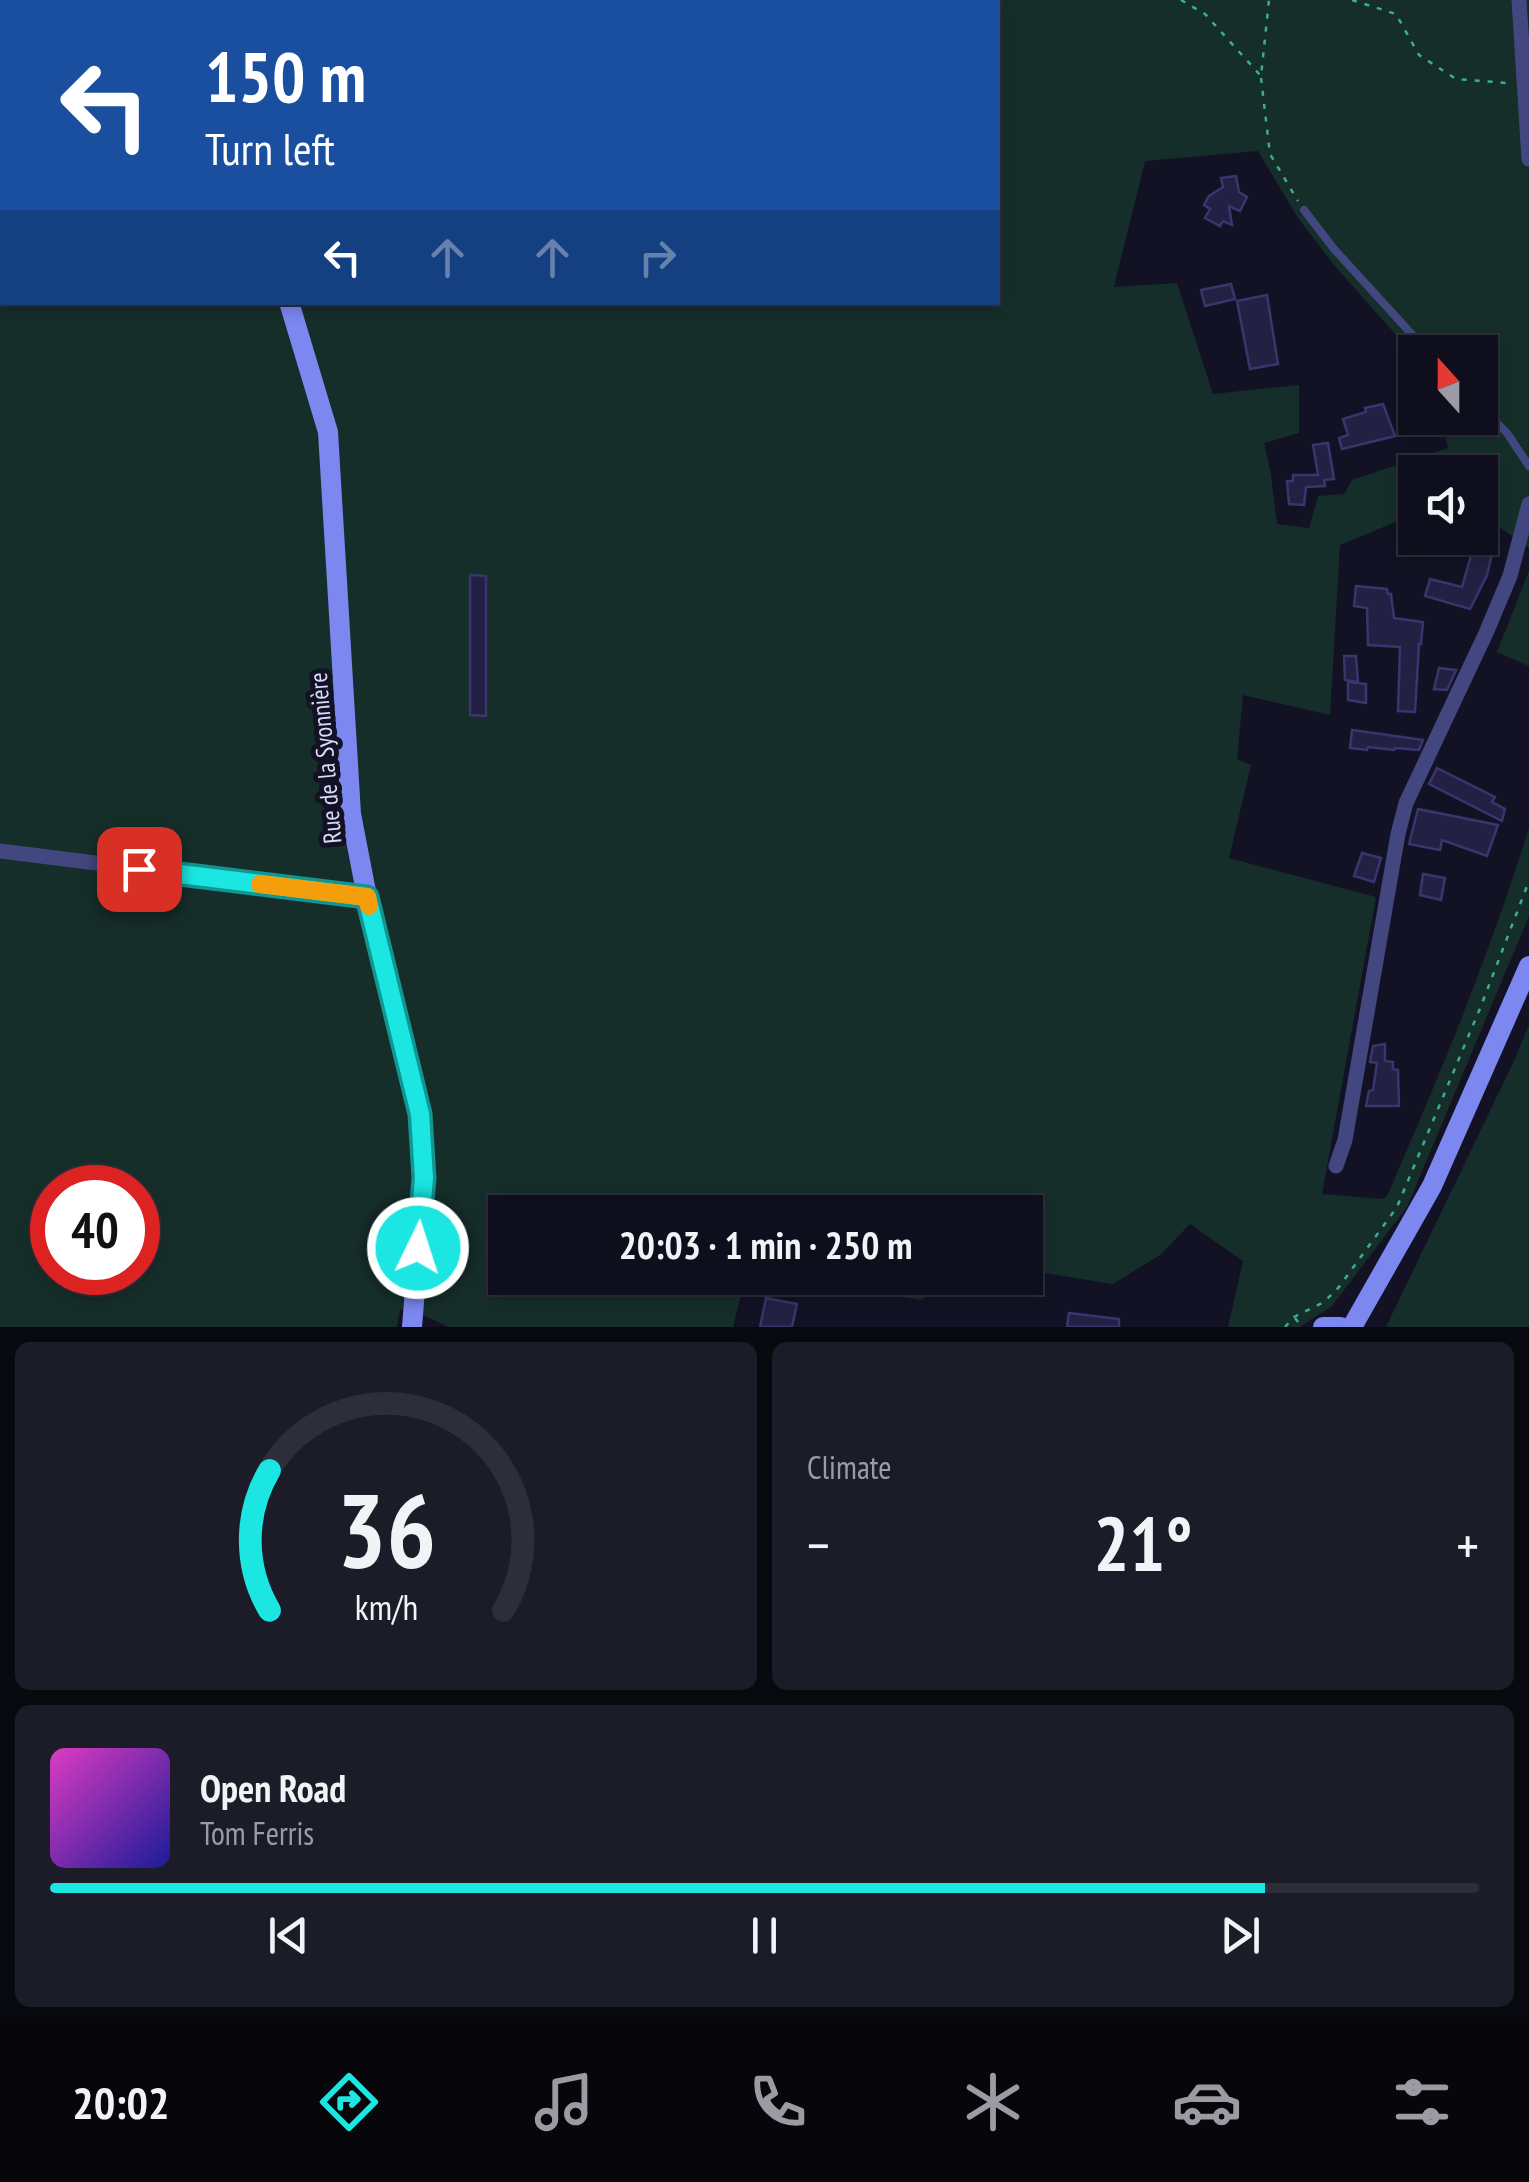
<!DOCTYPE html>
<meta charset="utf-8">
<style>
:root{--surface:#0e0e1c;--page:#1c1c29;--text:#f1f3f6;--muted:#9b9ca3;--line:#2e2e3b;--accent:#1be6e1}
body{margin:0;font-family:"PT Sans Narrow",sans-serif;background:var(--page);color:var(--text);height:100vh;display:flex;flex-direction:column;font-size:38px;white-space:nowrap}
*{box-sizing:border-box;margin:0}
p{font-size:32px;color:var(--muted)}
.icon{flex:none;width:55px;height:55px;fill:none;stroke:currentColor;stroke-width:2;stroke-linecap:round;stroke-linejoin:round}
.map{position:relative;height:1327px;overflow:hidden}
.drawer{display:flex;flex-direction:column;gap:15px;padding:15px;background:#08080f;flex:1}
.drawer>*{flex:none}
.top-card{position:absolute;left:0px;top:0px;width:1000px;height:305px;box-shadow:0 5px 15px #0003,0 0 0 2px var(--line);background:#1a4fa0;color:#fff;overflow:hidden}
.needle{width:65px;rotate:339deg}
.fabs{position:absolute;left:1398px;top:335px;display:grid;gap:20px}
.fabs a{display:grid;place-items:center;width:100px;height:100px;border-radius:0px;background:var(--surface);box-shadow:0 5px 15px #0003,0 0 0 2px var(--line);font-size:50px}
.speed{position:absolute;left:30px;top:1165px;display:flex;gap:20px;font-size:50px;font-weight:700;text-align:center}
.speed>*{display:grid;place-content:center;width:130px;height:130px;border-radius:50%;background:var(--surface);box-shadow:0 5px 15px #0003,0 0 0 2px var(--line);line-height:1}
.speed .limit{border:15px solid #d22;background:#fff;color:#111}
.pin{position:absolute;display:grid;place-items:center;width:85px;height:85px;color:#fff;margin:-42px;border-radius:20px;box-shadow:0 5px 15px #0006}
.me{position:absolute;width:110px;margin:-55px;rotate:4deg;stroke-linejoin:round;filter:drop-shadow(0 0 8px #0008)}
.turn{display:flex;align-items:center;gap:35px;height:210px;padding:0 40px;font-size:45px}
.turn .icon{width:130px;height:130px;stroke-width:2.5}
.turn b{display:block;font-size:70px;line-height:85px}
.lanes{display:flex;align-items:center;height:95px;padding:0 40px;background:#0003;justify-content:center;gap:50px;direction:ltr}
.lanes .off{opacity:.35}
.big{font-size:75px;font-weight:800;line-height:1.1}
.drawer .tile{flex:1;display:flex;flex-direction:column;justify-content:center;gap:15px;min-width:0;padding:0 35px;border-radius:15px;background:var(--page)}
.drawer .dial{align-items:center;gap:0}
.dial svg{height:260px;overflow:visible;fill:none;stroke:var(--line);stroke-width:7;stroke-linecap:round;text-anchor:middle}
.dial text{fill:var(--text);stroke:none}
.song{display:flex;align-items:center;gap:30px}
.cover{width:120px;height:120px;border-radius:15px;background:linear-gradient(135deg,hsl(310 70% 55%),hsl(240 70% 35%))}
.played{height:10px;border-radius:5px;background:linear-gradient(90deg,var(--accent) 85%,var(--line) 85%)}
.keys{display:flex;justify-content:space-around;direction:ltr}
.heat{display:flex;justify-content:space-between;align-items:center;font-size:55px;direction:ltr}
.drawer .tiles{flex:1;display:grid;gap:15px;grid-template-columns:1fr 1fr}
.tile:last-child{grid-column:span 2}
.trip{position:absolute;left:488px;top:1195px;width:555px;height:100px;border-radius:0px;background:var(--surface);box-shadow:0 5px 15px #0003,0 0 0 2px var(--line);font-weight:800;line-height:100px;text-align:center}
.tab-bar{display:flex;height:160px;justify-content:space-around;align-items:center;background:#06060b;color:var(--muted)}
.tab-bar .icon{width:70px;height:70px}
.tab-bar .on{color:var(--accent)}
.tab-bar b{font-size:45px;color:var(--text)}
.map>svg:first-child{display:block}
.green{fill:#162e2a;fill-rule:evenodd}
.building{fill:#232044;stroke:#39356d;stroke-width:2.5}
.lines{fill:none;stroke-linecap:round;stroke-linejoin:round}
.path{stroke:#3dac97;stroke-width:2.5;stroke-dasharray:5 8;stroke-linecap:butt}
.lane{stroke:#42477f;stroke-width:8}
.street{stroke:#42477f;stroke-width:15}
.secondary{stroke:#7c87f0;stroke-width:20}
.route-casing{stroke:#129692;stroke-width:25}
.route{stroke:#1be6e1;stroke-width:18}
.slow{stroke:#f59e0b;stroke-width:18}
.labels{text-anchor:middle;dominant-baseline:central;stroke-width:10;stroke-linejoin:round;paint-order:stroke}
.street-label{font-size:25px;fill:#dadafb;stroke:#131225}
</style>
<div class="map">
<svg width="1529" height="1327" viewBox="0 0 1529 1327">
<rect width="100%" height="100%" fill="#131225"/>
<g class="green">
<path d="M0,0H1529V548L1480,513V472H1415V514L1340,545L1330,715L1243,695L1237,759L1251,765L1229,858L1376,897L1322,1194L1382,1199L1387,1196C1440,1075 1490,954 1529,828V916L1407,1207L1332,1306L1300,1327H1228L1243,1261L1190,1224L1160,1255L1113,1284L1025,1270V1212H505V1278H972L952,1280L921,1300L831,1286L744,1283L733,1327H449L418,1313L400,1309L397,1327H0ZM2,2H998V302H2ZM1258,151L1298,218L1334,265L1415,356V352H1480V418H1441L1448,448L1352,480L1344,494L1318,496L1309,528L1277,524L1270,469L1264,443L1299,433V385L1213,394L1177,283L1114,287L1145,161ZM52,1188H138V1272H52Z"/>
<polygon points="1529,571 1529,666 1497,652"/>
<polygon points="1529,1025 1529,1327 1386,1327 1514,1061"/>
</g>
<g class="building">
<polygon points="1236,176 1239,192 1247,197 1240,211 1229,206 1232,225 1223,221 1220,226 1205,218 1210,209 1204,205 1209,196 1223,187 1221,178"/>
<polygon points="1231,284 1235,299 1205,306 1201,290"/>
<polygon points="1267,295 1278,364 1250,369 1237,301"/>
<polygon points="1383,404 1395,436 1342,449 1339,438 1348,435 1343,419 1366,412 1365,408"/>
<polygon points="1328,443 1334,479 1324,480 1325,486 1306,487 1304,505 1289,504 1287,481 1293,481 1293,475 1318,475 1313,445"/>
<polygon points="1474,545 1494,546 1487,575 1470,609 1425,596 1430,579 1462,587"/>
<polygon points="470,575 486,576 486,716 470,715"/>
<polygon points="1356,586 1387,589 1388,594 1391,594 1394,618 1423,622 1421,644 1419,644 1415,712 1398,711 1400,647 1368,645 1367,608 1354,606"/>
<polygon points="1344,656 1356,656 1358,682 1345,680"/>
<polygon points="1439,668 1456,670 1447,690 1434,689"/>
<polygon points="1348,682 1366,684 1366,703 1348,700"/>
<polygon points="1352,730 1381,734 1423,740 1419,750 1395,748 1394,750 1368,747 1367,750 1350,748"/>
<polygon points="1437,768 1495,797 1492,802 1505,809 1502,821 1429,784"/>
<polygon points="1418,809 1498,825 1487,856 1442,840 1440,850 1409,844"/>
<polygon points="1362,853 1381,858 1374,882 1354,876"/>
<polygon points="1423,874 1445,878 1441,900 1420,895"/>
<polygon points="1385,1044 1385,1061 1393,1062 1393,1069 1398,1070 1399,1106 1366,1106 1369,1091 1373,1090 1377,1063 1370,1062 1373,1046"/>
<polygon points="766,1298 797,1304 792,1327 760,1327"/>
<polygon points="1069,1313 1119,1319 1119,1327 1067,1327"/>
</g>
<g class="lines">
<g class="path">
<polyline points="1181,0 1205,14 1261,76 1269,0"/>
<polyline points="1352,0 1396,14 1419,55 1456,79 1507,83"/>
<polyline points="1261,78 1270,154 1298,201"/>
<polyline points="1295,1318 1302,1327"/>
<polyline points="1285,1327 1294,1317 1324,1302 1339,1287 1397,1207 1481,1006 1529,881"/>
</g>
<g class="lane">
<polyline points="1304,210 1334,249 1428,352"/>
<polyline points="1480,406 1507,433 1529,466"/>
</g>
<g class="street">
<polyline points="1519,0 1529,159"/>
<polyline points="0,851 367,897"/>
<polyline points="1336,1166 1345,1140 1398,834 1406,803 1486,633 1510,576 1529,504"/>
</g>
<g class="secondary">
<polyline points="66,0 66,2"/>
<polyline points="289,302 328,432 351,814 367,897 421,1114 424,1178 412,1327"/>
<polyline points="1323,1327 1341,1327"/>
<polyline points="1352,1327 1432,1186 1529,966"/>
</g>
</g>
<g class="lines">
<g class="route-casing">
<polyline id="route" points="139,869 367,897 420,1114 424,1178 418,1248"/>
</g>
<use href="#route" class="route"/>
<polyline class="slow" points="260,884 367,897 369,906"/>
</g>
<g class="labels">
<g class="street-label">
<text transform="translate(325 758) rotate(-95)">Rue de la Syonnière</text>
</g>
</g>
</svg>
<div class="fabs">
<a><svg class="needle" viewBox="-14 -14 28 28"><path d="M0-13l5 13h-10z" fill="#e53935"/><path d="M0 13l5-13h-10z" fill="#9b9ca3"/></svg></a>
<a><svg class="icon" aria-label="sound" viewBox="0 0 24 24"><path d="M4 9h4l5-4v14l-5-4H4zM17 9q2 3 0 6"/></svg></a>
</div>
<div class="speed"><div class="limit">40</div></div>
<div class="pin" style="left:139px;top:869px;background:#d93025"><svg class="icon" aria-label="arrive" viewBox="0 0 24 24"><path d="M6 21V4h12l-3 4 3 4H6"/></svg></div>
<svg class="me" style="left:418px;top:1248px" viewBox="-20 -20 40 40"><circle r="17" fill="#1be6e1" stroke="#fff" stroke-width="3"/><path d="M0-11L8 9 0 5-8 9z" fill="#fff"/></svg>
<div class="trip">20:03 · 1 min · 250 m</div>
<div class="top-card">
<div class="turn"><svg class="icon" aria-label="left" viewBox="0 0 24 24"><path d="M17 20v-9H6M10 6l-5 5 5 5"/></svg><div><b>150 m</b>Turn left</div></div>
<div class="lanes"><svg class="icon" aria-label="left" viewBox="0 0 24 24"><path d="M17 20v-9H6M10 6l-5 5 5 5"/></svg><svg class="icon off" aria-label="ahead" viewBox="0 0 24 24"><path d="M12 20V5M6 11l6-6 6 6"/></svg><svg class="icon off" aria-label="ahead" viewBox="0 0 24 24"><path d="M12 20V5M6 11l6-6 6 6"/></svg><svg class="icon off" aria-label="right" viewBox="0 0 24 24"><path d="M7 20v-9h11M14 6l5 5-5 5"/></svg></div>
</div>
</div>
<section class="drawer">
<div class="tiles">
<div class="tile dial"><svg viewBox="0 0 100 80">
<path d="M14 69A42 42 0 1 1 86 69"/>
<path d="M14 69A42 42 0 0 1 14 26" stroke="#1be6e1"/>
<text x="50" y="56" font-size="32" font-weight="700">36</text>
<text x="50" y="72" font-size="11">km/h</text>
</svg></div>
<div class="tile"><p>Climate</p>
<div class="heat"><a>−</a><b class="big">21°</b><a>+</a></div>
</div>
<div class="tile">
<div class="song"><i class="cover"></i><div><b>Open Road</b><p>Tom Ferris</p></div></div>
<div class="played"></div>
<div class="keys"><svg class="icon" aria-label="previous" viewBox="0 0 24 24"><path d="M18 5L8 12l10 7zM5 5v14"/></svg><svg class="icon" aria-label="pause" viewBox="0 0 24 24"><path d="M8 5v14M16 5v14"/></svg><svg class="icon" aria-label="next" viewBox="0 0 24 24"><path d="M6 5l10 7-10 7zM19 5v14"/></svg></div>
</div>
</div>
</section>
<nav class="tab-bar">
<b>20:02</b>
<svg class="icon on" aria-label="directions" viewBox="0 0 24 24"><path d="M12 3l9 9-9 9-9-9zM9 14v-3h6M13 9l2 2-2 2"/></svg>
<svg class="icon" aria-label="music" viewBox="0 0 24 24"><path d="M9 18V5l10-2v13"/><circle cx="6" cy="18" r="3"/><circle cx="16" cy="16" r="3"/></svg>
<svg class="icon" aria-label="phone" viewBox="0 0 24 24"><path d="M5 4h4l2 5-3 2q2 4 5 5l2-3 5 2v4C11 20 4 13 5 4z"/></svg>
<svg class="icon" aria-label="climate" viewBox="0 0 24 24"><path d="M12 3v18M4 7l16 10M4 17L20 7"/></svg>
<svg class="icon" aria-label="car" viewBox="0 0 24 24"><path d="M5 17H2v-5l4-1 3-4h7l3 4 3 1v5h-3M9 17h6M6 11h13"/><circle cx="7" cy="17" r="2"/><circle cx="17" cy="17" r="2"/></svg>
<svg class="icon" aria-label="filters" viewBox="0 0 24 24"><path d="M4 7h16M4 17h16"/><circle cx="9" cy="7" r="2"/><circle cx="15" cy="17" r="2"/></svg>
</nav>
